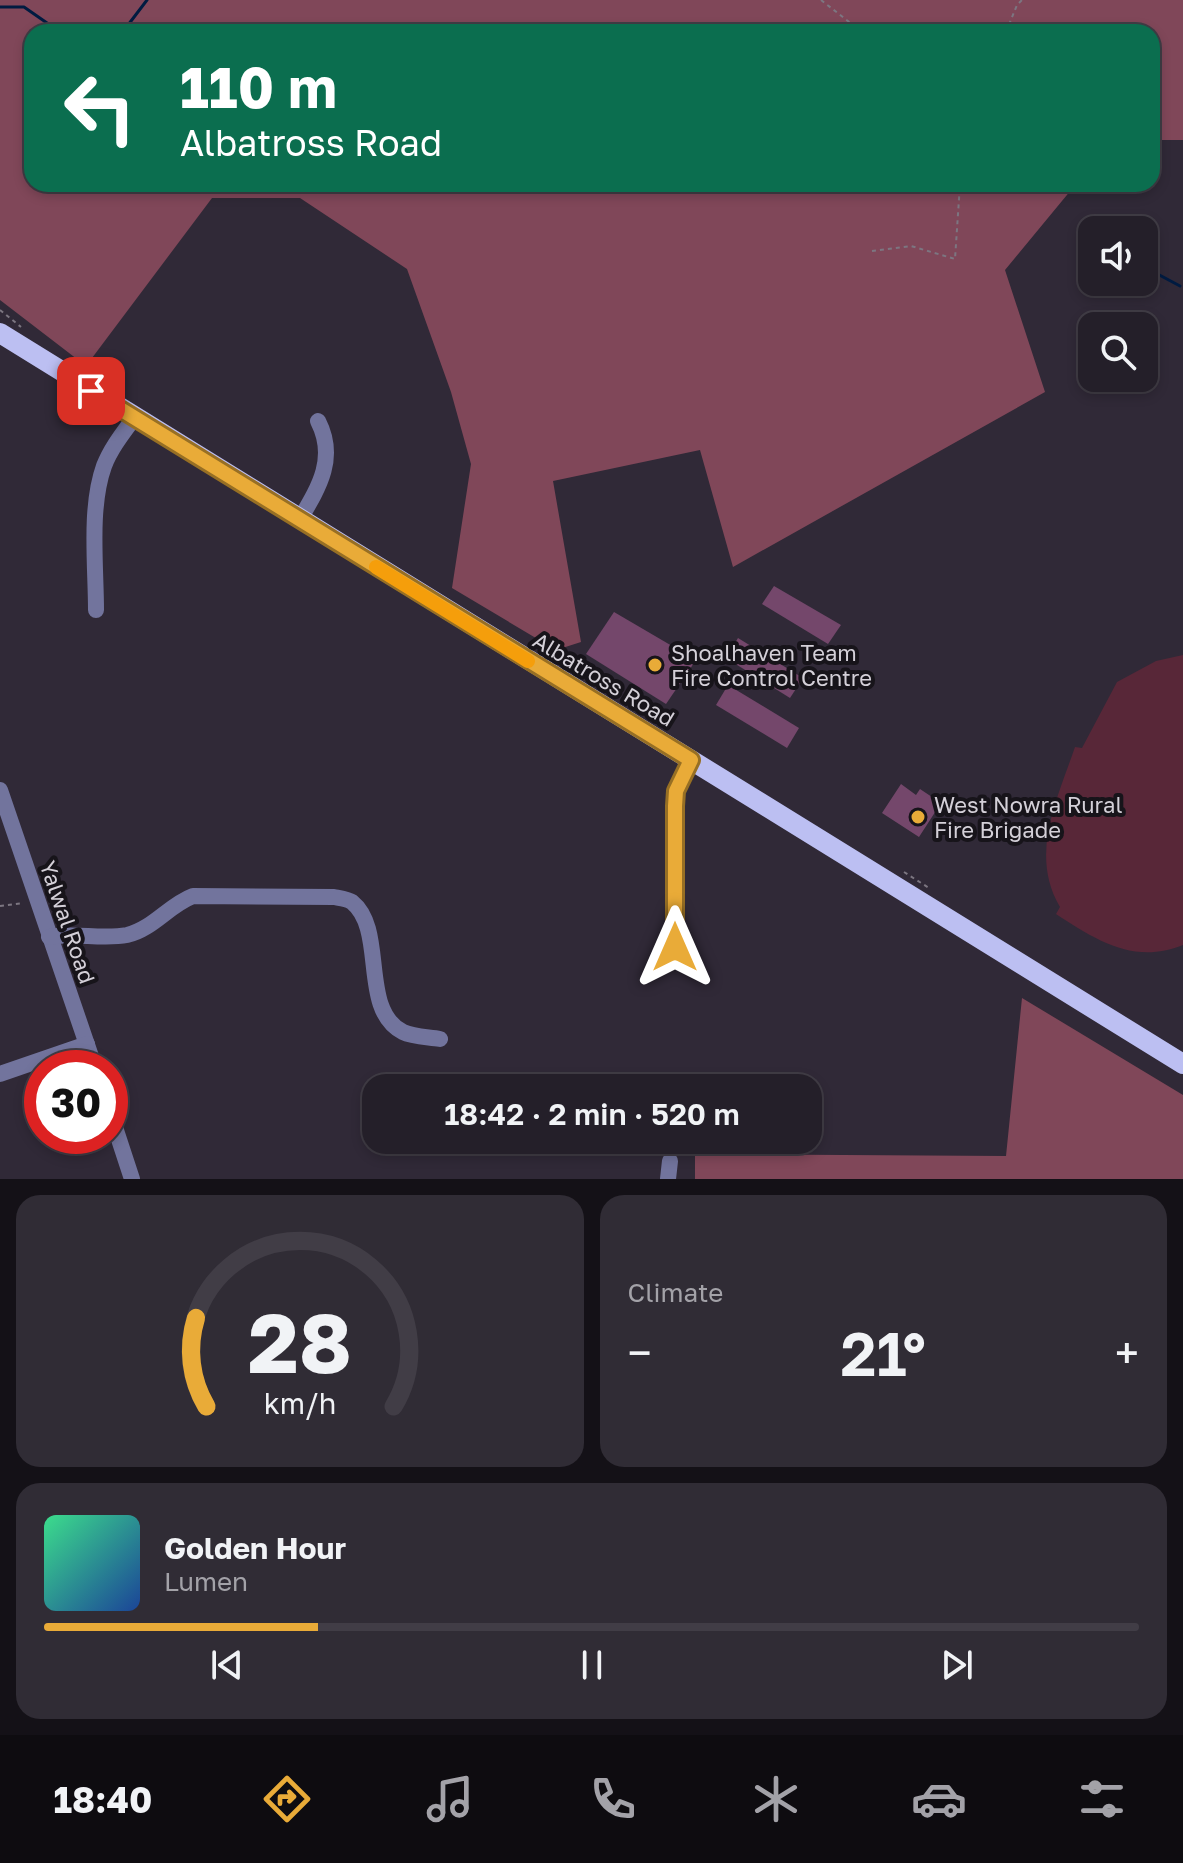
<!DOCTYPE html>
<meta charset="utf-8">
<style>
:root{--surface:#241f29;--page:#302c35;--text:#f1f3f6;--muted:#a3a2a8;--line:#413d46;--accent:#e9ab38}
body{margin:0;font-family:"Golos Text",sans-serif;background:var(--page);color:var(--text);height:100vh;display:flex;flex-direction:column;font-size:30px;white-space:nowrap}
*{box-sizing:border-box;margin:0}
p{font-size:26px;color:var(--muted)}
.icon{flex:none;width:44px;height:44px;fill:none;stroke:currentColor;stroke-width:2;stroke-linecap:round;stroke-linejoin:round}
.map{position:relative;height:1179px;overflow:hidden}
.details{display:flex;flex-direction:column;gap:16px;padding:16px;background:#141117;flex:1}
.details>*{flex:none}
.hud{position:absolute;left:24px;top:24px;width:1136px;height:168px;border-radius:24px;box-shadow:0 4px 12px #0003,0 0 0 2px var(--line);background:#0b6e4f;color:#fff;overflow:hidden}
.fabs{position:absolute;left:1078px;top:216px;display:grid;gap:16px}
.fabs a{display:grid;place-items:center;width:80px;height:80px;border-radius:16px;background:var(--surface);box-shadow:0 4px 12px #0003,0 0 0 2px var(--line);font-size:40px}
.speed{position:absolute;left:24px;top:1050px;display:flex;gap:16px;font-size:40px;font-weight:700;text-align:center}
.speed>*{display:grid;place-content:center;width:104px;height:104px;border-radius:50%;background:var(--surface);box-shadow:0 4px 12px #0003,0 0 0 2px var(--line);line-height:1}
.speed .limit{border:12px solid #d22;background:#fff;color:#111}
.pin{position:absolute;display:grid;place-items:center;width:68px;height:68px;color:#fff;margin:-34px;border-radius:16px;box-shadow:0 4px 12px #0006}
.me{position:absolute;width:88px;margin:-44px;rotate:0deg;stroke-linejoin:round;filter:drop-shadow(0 0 6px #0008)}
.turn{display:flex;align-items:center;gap:28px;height:168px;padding:0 24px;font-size:36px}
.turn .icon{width:104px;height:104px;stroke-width:2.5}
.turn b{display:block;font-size:56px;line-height:68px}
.big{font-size:60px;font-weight:600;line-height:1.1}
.details .card{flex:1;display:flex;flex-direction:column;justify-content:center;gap:12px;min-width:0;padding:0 28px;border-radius:24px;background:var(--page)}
.details .dial{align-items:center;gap:0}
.dial svg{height:208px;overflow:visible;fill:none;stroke:var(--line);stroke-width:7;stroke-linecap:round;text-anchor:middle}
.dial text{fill:var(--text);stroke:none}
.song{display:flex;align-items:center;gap:24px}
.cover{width:96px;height:96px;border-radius:12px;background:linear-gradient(135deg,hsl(150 70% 55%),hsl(220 70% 35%))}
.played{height:8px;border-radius:4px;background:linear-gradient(90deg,var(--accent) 25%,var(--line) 25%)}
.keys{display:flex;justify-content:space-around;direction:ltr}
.heat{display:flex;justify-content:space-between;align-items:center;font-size:44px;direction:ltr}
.details .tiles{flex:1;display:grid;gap:16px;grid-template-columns:1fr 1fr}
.card:last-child{grid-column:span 2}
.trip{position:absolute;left:362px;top:1074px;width:460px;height:80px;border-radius:24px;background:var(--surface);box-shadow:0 4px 12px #0003,0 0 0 2px var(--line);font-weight:600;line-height:80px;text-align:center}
.tab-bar{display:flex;height:128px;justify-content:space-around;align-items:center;background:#0e0c10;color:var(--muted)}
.tab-bar .icon{width:56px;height:56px}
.tab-bar .current{color:var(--accent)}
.tab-bar b{font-size:36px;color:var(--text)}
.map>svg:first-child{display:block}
.green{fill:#582738}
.forest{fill:#804759}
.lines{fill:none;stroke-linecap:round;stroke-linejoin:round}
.stream{stroke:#001b41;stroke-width:3}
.building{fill:#74476b}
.path{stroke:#7c7681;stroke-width:2;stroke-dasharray:4 4;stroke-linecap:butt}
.minor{stroke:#72749d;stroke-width:16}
.major{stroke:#bcbff2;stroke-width:20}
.route-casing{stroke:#976f24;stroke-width:20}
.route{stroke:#e9ab38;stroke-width:14}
.slow{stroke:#f59e0b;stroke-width:14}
.poi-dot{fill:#e9ab38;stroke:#17141a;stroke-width:3}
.labels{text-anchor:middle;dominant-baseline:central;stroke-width:8;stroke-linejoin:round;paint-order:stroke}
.poi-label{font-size:22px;fill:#d4d0d8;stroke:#17141a;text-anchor:start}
.street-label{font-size:22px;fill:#d4d0d8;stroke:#17141a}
</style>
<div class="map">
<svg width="1183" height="1179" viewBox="0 0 1183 1179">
<rect width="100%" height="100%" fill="#302937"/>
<path class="green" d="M1183,655V945C1134,965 1096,940 1056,914L1060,907C1029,854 1057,800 1075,747L1082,748L1117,682L1156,661Z"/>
<g class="forest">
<polygon points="0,0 1183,0 1183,140 1152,140 1152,32 32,32 32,184 1076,184 1005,270 1045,392 733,567 700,450 553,481 581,642 556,650 452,588 471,464 451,392 407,269 300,198 212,198 86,366 0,300"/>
<polygon points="1022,998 1183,1095 1183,1179 695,1179 695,1154 1006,1156"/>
</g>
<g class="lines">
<g class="stream">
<polyline points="0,7 24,7 60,32"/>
<polyline points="83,32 128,25 147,0"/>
<polyline points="1150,270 1180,286"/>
</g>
</g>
<g class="building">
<polygon points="774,586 841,625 828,644 762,604"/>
<polygon points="614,612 696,660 666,704 586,654"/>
<polygon points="738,638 803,678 790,698 726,658"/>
<polygon points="728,685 799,728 787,748 716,705"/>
<polygon points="901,784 916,795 920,789 941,803 919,837 882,813"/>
</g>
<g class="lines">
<g class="path">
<polyline points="821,0 862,32"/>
<polyline points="1006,32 1017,5 1022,0"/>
<polyline points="872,251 911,246 955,259 960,184"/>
<polyline points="0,310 21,327"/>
<polyline points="904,872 929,888"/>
<polyline points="0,906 23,903"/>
</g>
<g class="minor">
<path d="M300,519C319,487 337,458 318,421"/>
<path d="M96,610C96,566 89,508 104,466C111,448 123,433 134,418"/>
<polyline points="0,790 95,1068"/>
<path d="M49,937C74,932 102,940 127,935C153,929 169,905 193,896L334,897C339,898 348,899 352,902C387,930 359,1010 403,1032C413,1037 429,1037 440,1039"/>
<polyline points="675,947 675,806 676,791 691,760"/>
<polyline points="0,1074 87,1044"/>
<polyline points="110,1112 132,1179"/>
<polyline points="668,1179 670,1161"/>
</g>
<polyline class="major" points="0,333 1183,1064"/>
</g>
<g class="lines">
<g class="route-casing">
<polyline id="route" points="91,391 691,760 676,791 675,806 675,947"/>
</g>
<use href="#route" class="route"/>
<polyline class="slow" points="376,567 528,661"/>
</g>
<g class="poi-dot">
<circle cx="655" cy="665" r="8"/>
<circle cx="918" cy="817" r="8"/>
</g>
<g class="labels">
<g class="poi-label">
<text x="671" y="652">Shoalhaven Team<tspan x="671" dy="25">Fire Control Centre</tspan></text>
<text x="934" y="804">West Nowra Rural<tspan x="934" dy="25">Fire Brigade</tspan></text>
</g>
<g class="street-label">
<text transform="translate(604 679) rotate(31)">Albatross Road</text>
<text transform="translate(68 922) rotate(71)">Yalwal Road</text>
</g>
</g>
</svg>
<div class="fabs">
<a><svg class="icon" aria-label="sound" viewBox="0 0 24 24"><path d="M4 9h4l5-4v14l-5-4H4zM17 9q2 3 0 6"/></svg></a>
<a><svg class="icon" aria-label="search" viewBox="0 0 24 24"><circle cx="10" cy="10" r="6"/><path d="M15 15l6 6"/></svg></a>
</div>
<div class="speed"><div class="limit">30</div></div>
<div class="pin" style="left:91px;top:391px;background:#d93025"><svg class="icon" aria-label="arrive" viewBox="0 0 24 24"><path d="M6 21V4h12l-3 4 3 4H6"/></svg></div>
<svg class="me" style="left:675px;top:947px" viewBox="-20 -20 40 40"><path d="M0-17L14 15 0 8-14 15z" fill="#e9ab38" stroke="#fff" stroke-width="4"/></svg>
<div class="trip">18:42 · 2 min · 520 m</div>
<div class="hud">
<div class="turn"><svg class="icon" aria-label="left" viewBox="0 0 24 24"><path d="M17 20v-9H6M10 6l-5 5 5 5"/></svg><div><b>110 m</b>Albatross Road</div></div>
</div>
</div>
<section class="details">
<div class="tiles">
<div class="card dial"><svg viewBox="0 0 100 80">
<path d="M14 69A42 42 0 1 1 86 69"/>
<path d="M14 69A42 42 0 0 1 10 35" stroke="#e9ab38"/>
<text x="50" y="56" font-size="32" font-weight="700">28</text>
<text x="50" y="72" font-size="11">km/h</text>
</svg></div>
<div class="card"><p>Climate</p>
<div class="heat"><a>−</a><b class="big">21°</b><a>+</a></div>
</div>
<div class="card">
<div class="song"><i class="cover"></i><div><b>Golden Hour</b><p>Lumen</p></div></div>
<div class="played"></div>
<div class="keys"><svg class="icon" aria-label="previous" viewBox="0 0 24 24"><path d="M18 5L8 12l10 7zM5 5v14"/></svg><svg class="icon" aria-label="pause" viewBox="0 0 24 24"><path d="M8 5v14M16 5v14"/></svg><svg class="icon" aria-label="next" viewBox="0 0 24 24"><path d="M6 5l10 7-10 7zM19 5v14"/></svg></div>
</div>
</div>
</section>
<nav class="tab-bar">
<b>18:40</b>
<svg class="icon current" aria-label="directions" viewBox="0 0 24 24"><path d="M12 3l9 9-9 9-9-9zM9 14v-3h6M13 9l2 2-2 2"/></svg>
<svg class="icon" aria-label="music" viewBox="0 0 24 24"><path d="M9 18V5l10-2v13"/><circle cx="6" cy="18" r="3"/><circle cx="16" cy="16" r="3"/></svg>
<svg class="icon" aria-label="phone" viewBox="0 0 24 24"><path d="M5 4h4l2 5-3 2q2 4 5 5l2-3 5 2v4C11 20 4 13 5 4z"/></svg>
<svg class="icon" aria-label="climate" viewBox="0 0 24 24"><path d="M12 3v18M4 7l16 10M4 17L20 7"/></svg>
<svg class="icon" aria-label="car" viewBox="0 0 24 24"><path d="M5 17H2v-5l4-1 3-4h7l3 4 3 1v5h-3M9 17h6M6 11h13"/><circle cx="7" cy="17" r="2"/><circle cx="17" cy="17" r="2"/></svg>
<svg class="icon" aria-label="filters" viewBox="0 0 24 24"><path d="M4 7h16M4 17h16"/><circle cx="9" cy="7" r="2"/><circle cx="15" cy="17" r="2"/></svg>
</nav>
